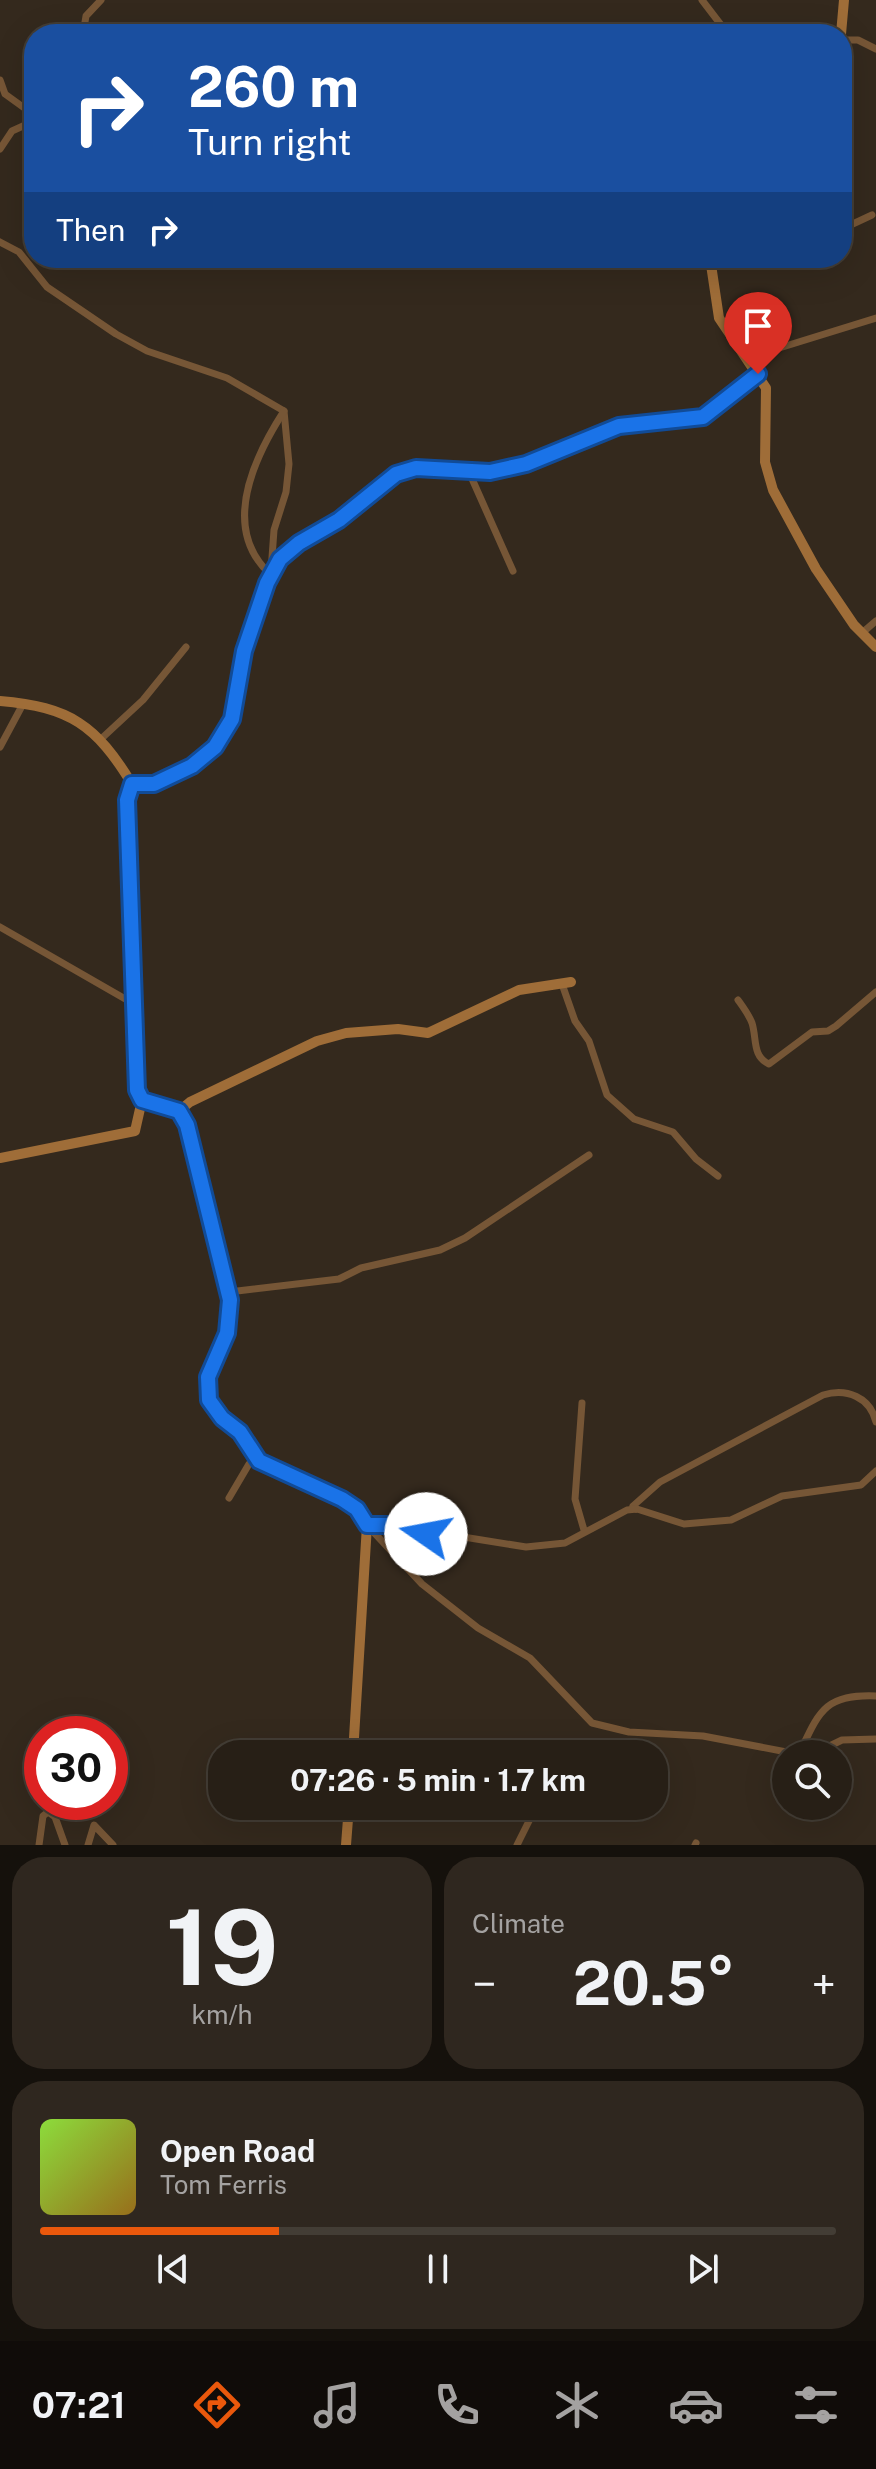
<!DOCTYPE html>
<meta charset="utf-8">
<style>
:root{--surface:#271f16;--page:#2f271f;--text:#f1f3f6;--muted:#a4a2a1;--line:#433d35;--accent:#ea580c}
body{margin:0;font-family:"Public Sans",sans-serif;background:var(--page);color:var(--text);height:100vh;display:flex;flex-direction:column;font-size:30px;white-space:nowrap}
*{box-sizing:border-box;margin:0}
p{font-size:26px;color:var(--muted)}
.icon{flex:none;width:44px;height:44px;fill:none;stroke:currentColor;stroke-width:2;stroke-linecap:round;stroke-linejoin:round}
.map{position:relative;height:1845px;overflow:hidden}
.sheet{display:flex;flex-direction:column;gap:12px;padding:12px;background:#15110c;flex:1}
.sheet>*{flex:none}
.guide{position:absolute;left:24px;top:24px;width:828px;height:244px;border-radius:32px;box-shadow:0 8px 32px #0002,0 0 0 2px var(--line);background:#1a4fa0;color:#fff;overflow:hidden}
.fabs{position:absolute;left:772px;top:1740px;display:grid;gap:16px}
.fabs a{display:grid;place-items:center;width:80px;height:80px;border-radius:50%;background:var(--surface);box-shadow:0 8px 32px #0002,0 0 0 2px var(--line);font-size:40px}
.speed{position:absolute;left:24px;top:1716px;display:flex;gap:16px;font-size:40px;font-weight:700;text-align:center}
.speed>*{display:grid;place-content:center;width:104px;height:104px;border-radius:50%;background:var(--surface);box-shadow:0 8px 32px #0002,0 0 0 2px var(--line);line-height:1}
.speed .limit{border:12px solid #d22;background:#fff;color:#111}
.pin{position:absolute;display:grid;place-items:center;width:68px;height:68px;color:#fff;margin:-82px -34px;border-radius:50% 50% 50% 0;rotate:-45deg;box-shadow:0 0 8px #0007}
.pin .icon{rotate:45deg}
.me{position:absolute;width:88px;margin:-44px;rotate:282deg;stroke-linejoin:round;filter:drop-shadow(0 0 6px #0008)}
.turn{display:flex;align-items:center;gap:28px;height:168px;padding:0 32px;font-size:36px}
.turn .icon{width:104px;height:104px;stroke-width:2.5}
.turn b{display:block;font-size:56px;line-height:68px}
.then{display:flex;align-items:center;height:76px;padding:0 32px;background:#0003;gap:16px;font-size:30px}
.big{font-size:60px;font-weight:700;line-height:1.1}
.sheet .widget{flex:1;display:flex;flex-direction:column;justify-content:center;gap:12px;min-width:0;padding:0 28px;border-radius:32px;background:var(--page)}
.sheet .dial{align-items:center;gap:0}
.dial b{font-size:104px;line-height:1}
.song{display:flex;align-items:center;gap:24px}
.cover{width:96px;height:96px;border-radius:12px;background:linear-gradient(135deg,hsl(90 70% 55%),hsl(40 70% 35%))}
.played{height:8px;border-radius:4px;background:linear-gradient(90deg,var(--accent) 30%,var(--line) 30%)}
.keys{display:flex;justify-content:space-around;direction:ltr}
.heat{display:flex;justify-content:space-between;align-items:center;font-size:44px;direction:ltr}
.sheet .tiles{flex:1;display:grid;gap:12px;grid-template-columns:1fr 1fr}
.widget:last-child{grid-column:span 2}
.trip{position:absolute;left:208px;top:1740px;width:460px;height:80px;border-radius:32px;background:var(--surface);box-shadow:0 8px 32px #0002,0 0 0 2px var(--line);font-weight:700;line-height:80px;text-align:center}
.menu{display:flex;height:128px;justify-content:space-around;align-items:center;background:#100c09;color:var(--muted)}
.menu .icon{width:56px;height:56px}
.menu .on{color:var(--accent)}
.menu b{font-size:36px;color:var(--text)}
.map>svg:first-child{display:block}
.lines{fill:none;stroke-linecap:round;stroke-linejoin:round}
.street{stroke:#765636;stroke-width:7}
.secondary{stroke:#9f6d38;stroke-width:10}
.route-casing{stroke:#114b97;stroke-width:20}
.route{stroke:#1a73e8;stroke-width:14}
</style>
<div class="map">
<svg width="876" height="1845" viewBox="0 0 876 1845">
<rect width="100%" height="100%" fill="#34291d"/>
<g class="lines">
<g class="street">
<polyline points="702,0 728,34"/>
<polyline points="83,34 86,16 101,0"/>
<polyline points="842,40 858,40 876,49"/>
<polyline points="0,80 5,94 34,115"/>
<polyline points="0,149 12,131 34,121"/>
<polyline points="842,229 872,215"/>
<polyline points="0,242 19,252 47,287 116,334 147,351 227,378 284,411 289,464 286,492 274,530 271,571"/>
<polyline points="710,264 734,258"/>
<polyline points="753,368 776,349 876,318"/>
<polyline points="469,472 513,571"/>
<path d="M271,575C220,529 253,459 284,411"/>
<polyline points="862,633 876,621"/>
<polyline points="101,739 143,700 186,647"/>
<polyline points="0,747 23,704"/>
<polyline points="0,927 134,1004"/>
<polyline points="562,984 575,1021 589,1041 607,1095 634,1119 673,1132 696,1159 718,1176"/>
<path d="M738,1000C743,1007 749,1015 752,1023C757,1039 752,1056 769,1064L812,1032L828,1031L836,1026L876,992"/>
<polyline points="229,1292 339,1279 361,1268 440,1250 465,1238 589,1155"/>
<polyline points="582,1403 575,1499 584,1530"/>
<polyline points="229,1498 249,1464 259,1461"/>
<path d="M636,1509L633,1506L660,1482L823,1395C847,1388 870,1397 876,1422"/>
<polyline points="797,1754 703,1736 629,1732 592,1723 530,1658 478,1628 422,1584 367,1525 389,1525 526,1547 565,1543 627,1510 637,1509 684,1524 731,1520 782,1496 861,1485 876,1471"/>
<path d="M799,1754C819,1712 824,1694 876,1696"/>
<polyline points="801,1754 817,1752 842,1740 876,1739"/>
<polyline points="39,1845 43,1816 48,1812 55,1817 65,1845"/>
<polyline points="88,1845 94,1825 113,1845"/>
<polyline points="517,1845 532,1815"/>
<polyline points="695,1845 696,1843"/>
</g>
<g class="secondary">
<polyline points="841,34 844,0"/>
<polyline points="710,258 719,318 766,388 765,462 773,490 816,569 854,625 876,647"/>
<path d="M0,701C70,707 96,725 132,784H154L192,766L215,747L232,719L244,651L267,583L280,559L299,543L339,520L396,474L416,468L490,472L526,464L619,426L703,417L758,374"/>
<polyline points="132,784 127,800 137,1090 142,1100 179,1111 187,1125 230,1300 227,1333 208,1377 209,1400 222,1418 240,1432 259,1461 342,1499 357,1509 367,1525 353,1754"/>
<polyline points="179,1111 190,1102 317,1041 346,1033 398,1029 428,1033 519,990 571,982"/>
<polyline points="0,1158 135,1131 142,1100"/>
<polyline points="346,1845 349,1806"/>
</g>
</g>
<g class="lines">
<g class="route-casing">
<polyline id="route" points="426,1534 389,1525 367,1525 357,1509 342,1499 259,1461 240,1432 222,1418 209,1400 208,1377 227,1333 230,1300 187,1125 179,1111 142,1100 137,1090 127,800 132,784 154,784 192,766 215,747 232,719 244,651 267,583 280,559 299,543 339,520 396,474 416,468 490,472 526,464 619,426 703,417 758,374"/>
</g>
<use href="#route" class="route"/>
</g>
</svg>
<div class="fabs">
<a><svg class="icon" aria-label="search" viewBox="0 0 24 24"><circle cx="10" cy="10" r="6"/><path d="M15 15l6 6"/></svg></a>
</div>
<div class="speed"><div class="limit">30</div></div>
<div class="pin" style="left:758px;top:374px;background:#d93025"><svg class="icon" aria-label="arrive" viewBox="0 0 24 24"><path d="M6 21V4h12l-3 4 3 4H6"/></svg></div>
<svg class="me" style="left:426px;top:1534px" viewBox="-20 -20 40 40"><circle r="19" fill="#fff"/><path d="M0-13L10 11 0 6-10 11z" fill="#1a73e8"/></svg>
<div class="trip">07:26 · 5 min · 1.7 km</div>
<div class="guide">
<div class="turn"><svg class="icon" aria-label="right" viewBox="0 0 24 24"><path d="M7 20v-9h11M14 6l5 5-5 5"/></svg><div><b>260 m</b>Turn right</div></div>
<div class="then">Then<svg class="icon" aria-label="right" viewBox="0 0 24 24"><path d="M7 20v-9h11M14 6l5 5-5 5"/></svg></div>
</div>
</div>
<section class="sheet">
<div class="tiles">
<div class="widget dial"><b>19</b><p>km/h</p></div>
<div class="widget"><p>Climate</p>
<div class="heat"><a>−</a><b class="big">20.5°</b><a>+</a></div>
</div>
<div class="widget">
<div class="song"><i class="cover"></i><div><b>Open Road</b><p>Tom Ferris</p></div></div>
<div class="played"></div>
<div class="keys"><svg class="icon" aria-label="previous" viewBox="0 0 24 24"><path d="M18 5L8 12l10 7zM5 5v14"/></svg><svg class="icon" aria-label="pause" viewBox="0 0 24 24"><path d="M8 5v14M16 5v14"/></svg><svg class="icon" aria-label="next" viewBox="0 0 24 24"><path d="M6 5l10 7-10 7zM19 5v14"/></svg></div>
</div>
</div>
</section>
<nav class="menu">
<b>07:21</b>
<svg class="icon on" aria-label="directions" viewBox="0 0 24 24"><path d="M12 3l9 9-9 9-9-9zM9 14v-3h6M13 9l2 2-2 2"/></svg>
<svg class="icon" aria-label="music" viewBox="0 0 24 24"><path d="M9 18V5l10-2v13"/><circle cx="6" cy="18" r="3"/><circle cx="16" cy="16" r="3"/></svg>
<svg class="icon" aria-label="phone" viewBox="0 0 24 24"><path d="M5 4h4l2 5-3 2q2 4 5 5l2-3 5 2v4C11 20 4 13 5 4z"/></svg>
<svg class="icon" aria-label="climate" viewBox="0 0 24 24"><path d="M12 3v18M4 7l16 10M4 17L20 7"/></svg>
<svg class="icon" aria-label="car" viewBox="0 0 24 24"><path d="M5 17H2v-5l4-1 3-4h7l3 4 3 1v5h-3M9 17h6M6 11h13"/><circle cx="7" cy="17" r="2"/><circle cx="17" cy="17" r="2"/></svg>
<svg class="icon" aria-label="filters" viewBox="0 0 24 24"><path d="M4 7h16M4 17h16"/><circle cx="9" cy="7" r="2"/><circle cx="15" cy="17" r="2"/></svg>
</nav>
